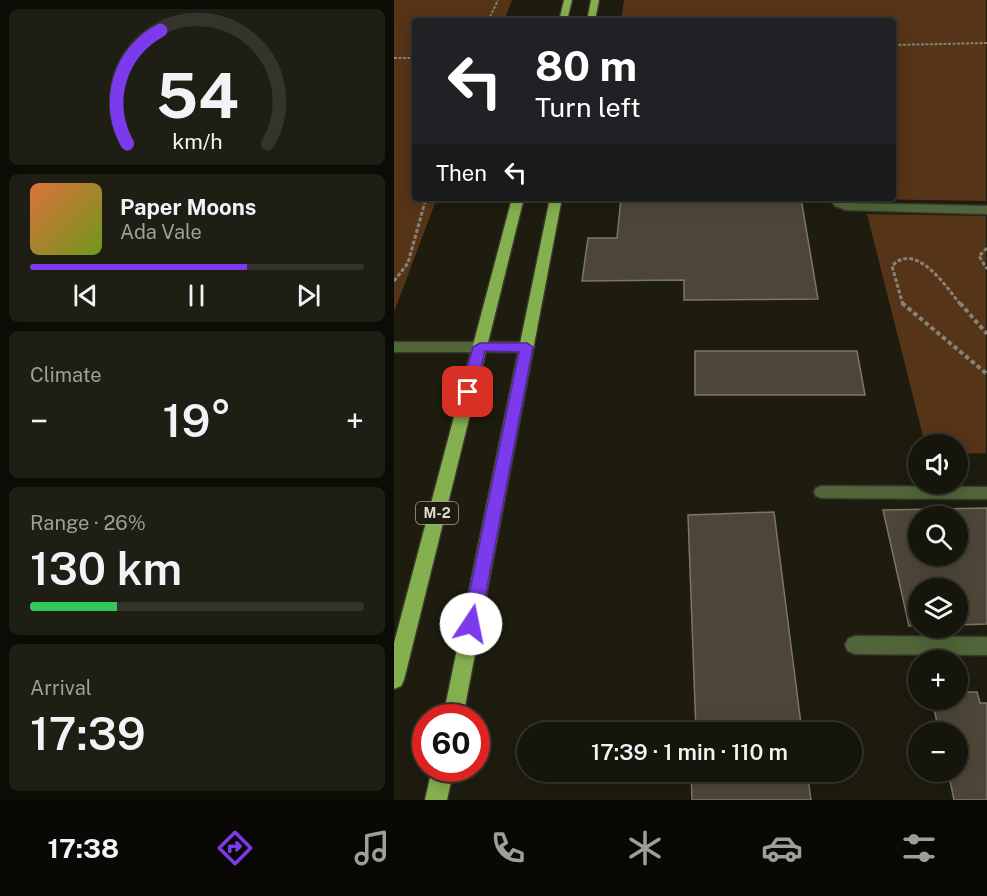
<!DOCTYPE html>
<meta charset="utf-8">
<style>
:root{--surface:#16150b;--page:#1f1e14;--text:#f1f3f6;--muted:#9e9f9d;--line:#35342c;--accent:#7c3aed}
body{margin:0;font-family:"Public Sans",sans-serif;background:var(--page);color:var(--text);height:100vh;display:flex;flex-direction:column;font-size:22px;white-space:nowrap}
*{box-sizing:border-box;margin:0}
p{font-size:20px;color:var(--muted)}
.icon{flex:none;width:33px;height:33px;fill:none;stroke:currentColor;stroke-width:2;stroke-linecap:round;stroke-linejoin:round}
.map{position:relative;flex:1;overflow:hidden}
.panel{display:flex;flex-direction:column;gap:9px;padding:9px;background:#0c0c06;width:394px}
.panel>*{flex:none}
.hud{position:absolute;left:18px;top:18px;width:484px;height:183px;border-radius:6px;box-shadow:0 3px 15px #0003,0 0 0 2px var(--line);background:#202124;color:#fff;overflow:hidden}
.tools{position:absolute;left:514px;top:434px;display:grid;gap:12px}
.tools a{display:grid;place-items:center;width:60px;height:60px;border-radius:50%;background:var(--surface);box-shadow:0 3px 15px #0003,0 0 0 2px var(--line);font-size:30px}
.speed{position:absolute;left:18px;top:704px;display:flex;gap:12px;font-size:30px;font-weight:700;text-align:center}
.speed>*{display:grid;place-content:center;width:78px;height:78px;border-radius:50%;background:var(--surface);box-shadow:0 3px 15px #0003,0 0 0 2px var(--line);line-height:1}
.speed .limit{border:9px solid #d22;background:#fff;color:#111}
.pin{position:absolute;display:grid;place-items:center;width:51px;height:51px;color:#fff;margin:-26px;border-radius:12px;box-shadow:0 3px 9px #0006}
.me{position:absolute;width:66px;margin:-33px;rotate:11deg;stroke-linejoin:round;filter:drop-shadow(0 0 4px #0008)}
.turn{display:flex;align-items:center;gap:21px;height:126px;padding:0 24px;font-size:27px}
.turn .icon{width:78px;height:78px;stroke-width:2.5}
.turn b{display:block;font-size:42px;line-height:51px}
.then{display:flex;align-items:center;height:57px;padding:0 24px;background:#0003;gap:12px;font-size:22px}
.big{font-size:45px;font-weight:600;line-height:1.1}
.panel .tile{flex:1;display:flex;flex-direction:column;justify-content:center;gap:9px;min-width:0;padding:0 21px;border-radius:9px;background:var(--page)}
.panel .dial{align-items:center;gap:0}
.dial svg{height:156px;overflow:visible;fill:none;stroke:var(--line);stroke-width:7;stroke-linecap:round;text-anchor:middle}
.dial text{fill:var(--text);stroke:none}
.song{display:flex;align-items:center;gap:18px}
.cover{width:72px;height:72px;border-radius:9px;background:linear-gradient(135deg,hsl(20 70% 55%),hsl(80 70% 35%))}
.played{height:6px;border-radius:3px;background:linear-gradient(90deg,var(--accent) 65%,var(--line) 65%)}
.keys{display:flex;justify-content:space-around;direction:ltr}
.heat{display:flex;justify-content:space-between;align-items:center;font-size:33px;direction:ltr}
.charge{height:9px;border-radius:4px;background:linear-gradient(90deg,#34c759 26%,var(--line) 0)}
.trip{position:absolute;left:123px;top:722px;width:345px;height:60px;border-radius:30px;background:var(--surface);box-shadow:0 3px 15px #0003,0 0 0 2px var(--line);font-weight:600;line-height:60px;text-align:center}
.menu{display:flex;height:96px;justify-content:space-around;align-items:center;background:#090804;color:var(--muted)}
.menu .icon{width:42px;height:42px}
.menu .active{color:var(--accent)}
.menu b{font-size:27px;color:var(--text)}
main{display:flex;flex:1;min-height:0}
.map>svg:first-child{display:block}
.green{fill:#563418}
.building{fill:#4d4638;stroke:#7d7567;stroke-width:1.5;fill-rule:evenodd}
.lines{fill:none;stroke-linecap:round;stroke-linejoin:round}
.minor-casing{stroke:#38372a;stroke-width:3}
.major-casing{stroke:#38372a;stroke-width:3}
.path-far2{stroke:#848378;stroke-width:2;stroke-dasharray:3 1.5;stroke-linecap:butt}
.path-far1{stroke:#848378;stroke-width:3;stroke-dasharray:4 2;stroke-linecap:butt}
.path{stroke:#848378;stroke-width:4;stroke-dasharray:4.5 3;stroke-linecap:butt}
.minor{fill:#506539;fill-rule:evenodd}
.major{fill:#85b050;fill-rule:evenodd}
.route{fill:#7c3aed;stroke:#51269a;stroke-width:1.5}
.labels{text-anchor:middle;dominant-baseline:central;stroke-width:6;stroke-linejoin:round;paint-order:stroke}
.shield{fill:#1d1c0f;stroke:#a3a298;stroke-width:1.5}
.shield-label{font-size:14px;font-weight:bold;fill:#dcdcd3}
</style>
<main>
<section class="panel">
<div class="tile dial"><svg viewBox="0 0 100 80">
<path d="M14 69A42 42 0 1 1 86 69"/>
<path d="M14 69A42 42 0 0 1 31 11" stroke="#7c3aed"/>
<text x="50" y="56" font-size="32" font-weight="700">54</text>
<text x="50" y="72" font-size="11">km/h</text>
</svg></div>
<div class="tile">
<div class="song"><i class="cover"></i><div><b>Paper Moons</b><p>Ada Vale</p></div></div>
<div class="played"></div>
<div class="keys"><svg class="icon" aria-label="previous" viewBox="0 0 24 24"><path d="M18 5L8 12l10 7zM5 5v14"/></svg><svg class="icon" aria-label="pause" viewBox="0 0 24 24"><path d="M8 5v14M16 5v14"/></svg><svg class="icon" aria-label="next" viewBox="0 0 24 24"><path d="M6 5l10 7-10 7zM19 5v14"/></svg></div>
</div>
<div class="tile"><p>Climate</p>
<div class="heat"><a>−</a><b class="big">19°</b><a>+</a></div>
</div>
<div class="tile"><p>Range · 26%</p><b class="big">130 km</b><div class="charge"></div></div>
<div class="tile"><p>Arrival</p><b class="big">17:39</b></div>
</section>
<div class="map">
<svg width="593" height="800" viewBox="0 0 593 800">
<rect width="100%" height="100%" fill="#1d1c0f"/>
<g class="green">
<polygon points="0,0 118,0 110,21 21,21 21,198 43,198 0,312"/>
<polygon points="230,0 592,0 592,201 469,199 500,198 500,21 227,21"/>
<polygon points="473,214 592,216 592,453 564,454 564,444 531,444"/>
</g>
<g class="building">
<polygon points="227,198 407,198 424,299 290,300 290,280 188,281 194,238 223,238"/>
<polygon points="301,351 463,351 471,395 301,395"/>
<path d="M593,508V624L564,625V588H525V625L515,626L489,510ZM525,516H564V555H525Z"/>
<polygon points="380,512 408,732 302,732 294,515"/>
<polygon points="564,692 583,692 586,703 593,703 593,800 560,800 554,771 564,771 564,732 545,732 538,699 564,699"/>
<polygon points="297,771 413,771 417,800 298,800"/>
</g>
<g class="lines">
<g class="minor-casing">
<g id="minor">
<polygon points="435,198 447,198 453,203 593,206 593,214 452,210 441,206"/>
<polygon points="0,342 133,342 140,347 133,352 0,352"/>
<polygon points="428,486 593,487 593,499 428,498 422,496 420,492 422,488"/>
<polygon points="461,636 593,637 593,655 461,654 454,651 451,645 454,639"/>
</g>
</g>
<g class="major-casing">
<g id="major">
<polygon points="170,0 178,0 173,21 165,21"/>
<polygon points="197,0 205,0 201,21 193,21"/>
<polygon points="118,198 130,198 10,680 7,686 0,689 0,643"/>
<polygon points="156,198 168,198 69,717 49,717"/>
<polygon points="38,768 60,768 53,800 31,800"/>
</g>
</g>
<g class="path-far2">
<polyline points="94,21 104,0"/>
<polyline points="500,45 593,43"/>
<polyline points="0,58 21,58"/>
</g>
<g class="path-far1">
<polyline points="593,248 585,256 593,269"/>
<polyline points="0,281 14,263 32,198"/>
<path d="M509,305L498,266C522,240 553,288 567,305"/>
</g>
<g class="path">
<polyline points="508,303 593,374"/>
<polyline points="566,303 593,334"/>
</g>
<use href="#minor" class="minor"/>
<use href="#major" class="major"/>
</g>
<polygon class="route" points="86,343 133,343 139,347 86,624 83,629 77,631 71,629 69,624 125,352 91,351 81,392 74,396 67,392 79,347"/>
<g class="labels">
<rect class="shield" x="22" y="502" width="42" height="22" rx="4.5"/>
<g class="shield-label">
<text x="43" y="513">M-2</text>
</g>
</g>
</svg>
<div class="tools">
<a><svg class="icon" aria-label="sound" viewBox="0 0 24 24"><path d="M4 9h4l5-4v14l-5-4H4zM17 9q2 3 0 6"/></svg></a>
<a><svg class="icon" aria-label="search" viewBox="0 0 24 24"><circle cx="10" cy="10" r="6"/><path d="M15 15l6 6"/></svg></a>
<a><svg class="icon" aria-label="layers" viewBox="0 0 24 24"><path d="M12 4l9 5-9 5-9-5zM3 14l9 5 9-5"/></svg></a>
<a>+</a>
<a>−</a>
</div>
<div class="speed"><div class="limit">60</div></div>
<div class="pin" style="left:74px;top:392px;background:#d93025"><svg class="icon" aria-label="arrive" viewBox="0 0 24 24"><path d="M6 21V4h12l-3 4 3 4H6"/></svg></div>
<svg class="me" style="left:77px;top:624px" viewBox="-20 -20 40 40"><circle r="19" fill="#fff"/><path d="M0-13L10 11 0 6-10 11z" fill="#7c3aed"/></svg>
<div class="trip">17:39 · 1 min · 110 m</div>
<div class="hud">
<div class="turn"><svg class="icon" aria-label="left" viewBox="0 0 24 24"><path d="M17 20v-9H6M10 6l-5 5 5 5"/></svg><div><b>80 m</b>Turn left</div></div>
<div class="then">Then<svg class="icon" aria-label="left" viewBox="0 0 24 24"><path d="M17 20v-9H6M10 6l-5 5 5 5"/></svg></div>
</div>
</div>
</main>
<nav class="menu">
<b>17:38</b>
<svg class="icon active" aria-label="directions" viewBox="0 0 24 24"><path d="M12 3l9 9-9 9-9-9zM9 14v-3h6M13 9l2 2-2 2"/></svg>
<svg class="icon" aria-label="music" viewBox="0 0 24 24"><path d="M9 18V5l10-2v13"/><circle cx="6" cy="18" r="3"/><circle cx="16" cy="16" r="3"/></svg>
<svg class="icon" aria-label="phone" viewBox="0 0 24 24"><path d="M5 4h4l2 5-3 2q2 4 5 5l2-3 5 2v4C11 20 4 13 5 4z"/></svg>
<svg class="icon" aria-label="climate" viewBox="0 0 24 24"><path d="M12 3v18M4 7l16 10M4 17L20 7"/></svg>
<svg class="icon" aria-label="car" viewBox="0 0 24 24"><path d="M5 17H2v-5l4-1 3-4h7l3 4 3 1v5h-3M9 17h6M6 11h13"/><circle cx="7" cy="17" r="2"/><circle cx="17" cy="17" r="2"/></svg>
<svg class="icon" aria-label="filters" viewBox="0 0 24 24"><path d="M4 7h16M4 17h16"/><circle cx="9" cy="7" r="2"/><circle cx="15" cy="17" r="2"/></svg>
</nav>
